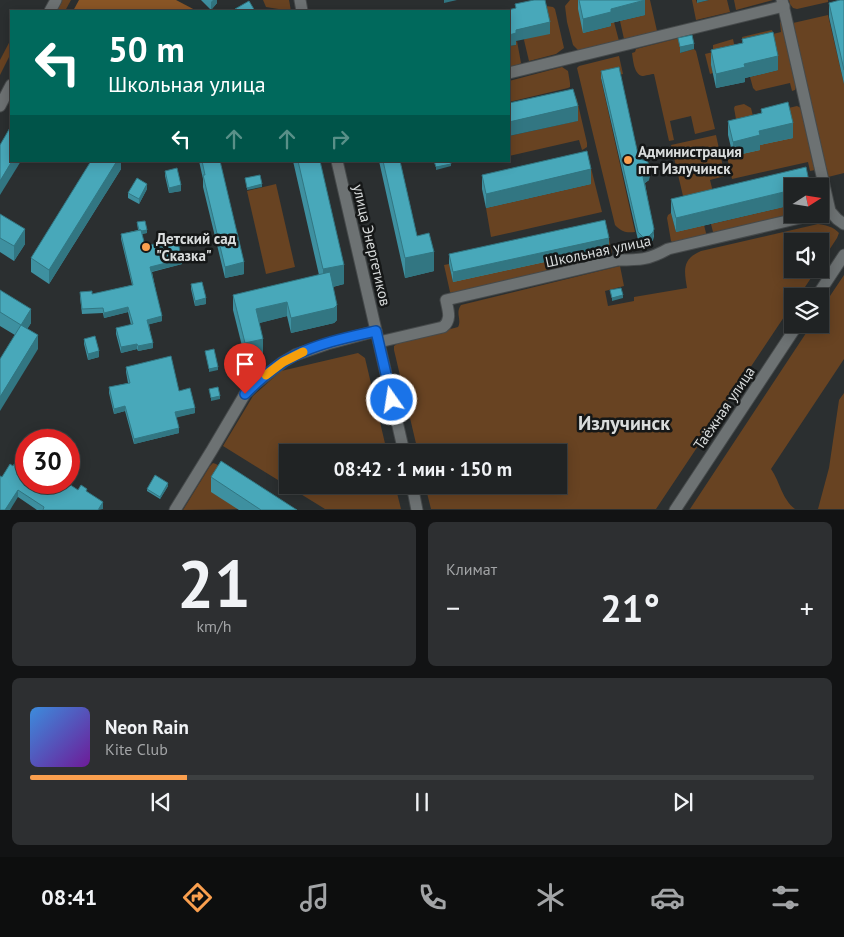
<!DOCTYPE html>
<html lang="ru">
<meta charset="utf-8">
<style>
:root{--surface:#202324;--page:#2d2f31;--text:#f1f3f6;--muted:#a2a4a6;--line:#3d4041;--accent:#fa9f4e}
body{margin:0;font-family:"PT Sans",sans-serif;background:var(--page);color:var(--text);height:100vh;display:flex;flex-direction:column;font-size:19px;white-space:nowrap}
*{box-sizing:border-box;margin:0}
p{font-size:16px;color:var(--muted)}
.icon{flex:none;width:28px;height:28px;fill:none;stroke:currentColor;stroke-width:2;stroke-linecap:round;stroke-linejoin:round}
.map{position:relative;height:510px;overflow:hidden}
.panel{display:flex;flex-direction:column;gap:12px;padding:12px;background:#121314;flex:1}
.panel>*{flex:none}
.guide{position:absolute;left:10px;top:10px;width:500px;height:152px;border-radius:0px;box-shadow:0 2px 12px #0003,0 0 0 1px var(--line);background:#00695c;color:#fff;overflow:hidden}
.needle{width:32px;rotate:78deg}
.tools{position:absolute;left:784px;top:178px;display:grid;gap:10px}
.tools a{display:grid;place-items:center;width:45px;height:45px;border-radius:0px;background:var(--surface);box-shadow:0 2px 12px #0003,0 0 0 1px var(--line);font-size:25px}
.speed{position:absolute;left:15px;top:429px;display:flex;gap:10px;font-size:25px;font-weight:700;text-align:center}
.speed>*{display:grid;place-content:center;width:65px;height:65px;border-radius:50%;background:var(--surface);box-shadow:0 2px 12px #0003,0 0 0 1px var(--line);line-height:1}
.speed .limit{border:8px solid #d22;background:#fff;color:#111}
.pin{position:absolute;display:grid;place-items:center;width:42px;height:42px;color:#fff;margin:-51px -21px;border-radius:50% 50% 50% 0;rotate:-45deg;box-shadow:0 0 5px #0007}
.pin .icon{rotate:45deg}
.me{position:absolute;width:55px;margin:-28px;rotate:347deg;stroke-linejoin:round;filter:drop-shadow(0 0 4px #0008)}
.turn{display:flex;align-items:center;gap:18px;height:105px;padding:0 15px;font-size:22px}
.turn .icon{width:65px;height:65px;stroke-width:2.5}
.turn b{display:block;font-size:35px;line-height:42px}
.lanes{display:flex;align-items:center;height:48px;padding:0 15px;background:#0003;justify-content:center;gap:25px;direction:ltr}
.lanes .off{opacity:.35}
.big{font-size:38px;font-weight:600;line-height:1.1}
.panel .tile{flex:1;display:flex;flex-direction:column;justify-content:center;gap:8px;min-width:0;padding:0 18px;border-radius:8px;background:var(--page)}
.panel .dial{align-items:center;gap:0}
.dial b{font-size:65px;line-height:1}
.song{display:flex;align-items:center;gap:15px}
.cover{width:60px;height:60px;border-radius:8px;background:linear-gradient(135deg,hsl(210 70% 55%),hsl(280 70% 35%))}
.played{height:5px;border-radius:2px;background:linear-gradient(90deg,var(--accent) 20%,var(--line) 20%)}
.keys{display:flex;justify-content:space-around;direction:ltr}
.heat{display:flex;justify-content:space-between;align-items:center;font-size:28px;direction:ltr}
.panel .tiles{flex:1;display:grid;gap:12px;grid-template-columns:1fr 1fr}
.tile:last-child{grid-column:span 2}
.trip{position:absolute;left:279px;top:444px;width:288px;height:50px;border-radius:0px;background:var(--surface);box-shadow:0 2px 12px #0003,0 0 0 1px var(--line);font-weight:600;line-height:50px;text-align:center}
.tab-bar{display:flex;height:80px;justify-content:space-around;align-items:center;background:#0d0e0e;color:var(--muted)}
.tab-bar .icon{width:35px;height:35px}
.tab-bar .selected{color:var(--accent)}
.tab-bar b{font-size:22px;color:var(--text)}
.map>svg:first-child{display:block}
.green{fill:#684322}
.forest{fill:#8a5626}
.lines{fill:none;stroke-linecap:round;stroke-linejoin:round}
.minor-casing{stroke:#464a4b;stroke-width:13}
.minor{stroke:#6d7273;stroke-width:11}
.wall{fill:#3e90a0}
.shaded-wall{fill:#327682}
.building{fill:#48a8ba;stroke:#327682}
.route-casing{stroke:#114b97;stroke-width:12}
.route{stroke:#1a73e8;stroke-width:9}
.slow{stroke:#f59e0b;stroke-width:9}
.poi-dot{fill:#fa9f4e;stroke:#151717;stroke-width:2}
.labels{text-anchor:middle;dominant-baseline:central;stroke-width:5;stroke-linejoin:round;paint-order:stroke}
.poi-label{font-size:15px;font-weight:bold;fill:#d9dcdc;stroke:#151717;text-anchor:start}
.street-label{font-size:15px;fill:#d9dcdc;stroke:#151717}
.district-label{font-size:20px;font-weight:bold;fill:#d9dcdc;stroke:#151717}
</style>
<div class="map">
<svg width="844" height="510" viewBox="0 0 844 510">
<rect width="100%" height="100%" fill="#2b2f30"/>
<g class="green">
<polygon points="61,0 71,0 65,11 56,11"/>
<polygon points="263,0 289,0 291,11 266,7"/>
<polygon points="570,0 605,0 583,33 611,26 611,23 614,22 619,41 580,52 573,45 567,22 565,6"/>
<polygon points="642,0 650,0 657,31 624,39 620,21 645,15"/>
<polygon points="692,0 696,0 697,3 709,0 727,0 730,12 696,20"/>
<polygon points="734,0 773,0 736,10"/>
<polygon points="789,0 828,0 828,2 797,9 793,8 790,4"/>
<polygon points="539,5 553,7 555,9 564,48 556,54 529,61 524,40"/>
<polygon points="828,15 844,84 844,173 828,177 793,23"/>
<polygon points="780,22 782,23 796,85 795,90 792,91 790,83 756,91 753,88 750,77 778,70 745,53 742,37 772,30 773,34 781,32"/>
<path d="M691,35L680,53L694,49L696,51L715,129L695,134L691,116L670,121L674,140L669,141L654,74C651,74 645,76 642,76C634,74 633,60 632,53L635,52L636,49Z"/>
<polygon points="11,39 11,53 0,75 0,60"/>
<polygon points="733,39 737,58 711,65 713,73 710,74 705,54 713,52 713,45"/>
<polygon points="517,41 521,63 517,66 509,68 509,46 516,45 516,42"/>
<path d="M619,56L623,74L601,79L635,232C626,233 622,232 615,225L577,68L579,66Z"/>
<polygon points="562,67 568,71 570,83 570,87 568,88 509,102 509,81"/>
<polygon points="573,96 576,97 577,100 587,143 587,147 584,149 582,150 579,140 509,156 509,136 577,121"/>
<polygon points="744,104 751,108 753,116 738,130 734,108 735,106"/>
<polygon points="797,106 801,108 815,170 810,171 808,162 732,179 727,157 760,149 759,115"/>
<polygon points="716,135 725,176 710,180 713,192 683,196 671,145"/>
<polygon points="587,160 590,164 602,212 491,237 486,208 591,184"/>
<polygon points="276,184 295,267 266,274 247,191"/>
<polygon points="792,205 792,214 810,214 714,236 711,224"/>
<polygon points="671,213 676,232 704,225 707,237 675,244 671,241 667,218 668,215"/>
<path d="M818,224C826,225 834,227 839,233L837,238L820,264V241H792V269H817L799,296H792V305L656,509H431L425,485H558V452H418L394,350V346L398,343L458,327C462,320 455,313 461,305L620,266L624,286L605,291L608,306L634,301V297L687,288C684,270 682,259 701,251Z"/>
<polygon points="608,234 612,253 611,257 454,295 450,292 444,265 449,264 453,282"/>
<path d="M844,275V359L771,469C780,482 782,499 795,509H690L812,324H820V311Z"/>
<polygon points="358,353 365,358 387,452 288,452 288,485 395,485 401,509 325,509 223,446 253,396 281,371"/>
<polygon points="844,393 844,509 818,509 829,468 839,400"/>
<polygon points="213,463 216,464 230,473 239,509 183,510 210,466"/>
</g>
<polygon class="forest" points="79,0 176,0 197,11 73,11"/>
<g class="lines">
<g class="minor-casing">
<g id="minor">
<polyline points="300,0 302,11"/>
<polyline points="782,0 830,211 837,219 844,224"/>
<polyline points="50,11 56,0"/>
<polyline points="509,73 784,6"/>
<polyline points="0,106 11,85"/>
<polyline points="337,161 404,452"/>
<polyline points="817,296 844,255"/>
<path d="M379,342L443,327C452,320 448,310 446,300L618,260C639,260 649,260 668,249L817,214"/>
<polyline points="412,485 417,510"/>
<polyline points="175,510 212,450 245,394 256,383 283,362 295,355 327,344 376,331"/>
<polyline points="675,510 798,324"/>
</g>
</g>
<use href="#minor" class="minor"/>
</g>
<g class="wall">
<polygon points="201,0 217,0 217,3 211,10"/>
<polygon points="578,0 645,0 645,15 611,23 611,26 583,33 578,9"/>
<polygon points="844,0 844,84 829,17 829,3"/>
<polygon points="742,39 778,70 745,78 745,82 716,88 711,65 711,50 742,43"/>
<polygon points="601,71 639,159 650,174 649,180 645,183 654,236 653,240 649,244 643,244 638,240 601,78"/>
<polygon points="761,109 793,138 760,145 760,150 733,156 728,135 728,121 761,113"/>
<polygon points="121,161 121,169 49,284 31,272 31,258"/>
<polygon points="199,161 220,161 244,274 225,278 203,187 203,179"/>
<polygon points="293,161 320,161 344,284 333,287 337,320 334,323 291,333 287,316 259,323 263,354 245,358 233,310 233,295 319,275"/>
<polygon points="379,161 400,161 417,236 434,271 405,278"/>
<polygon points="165,171 181,191 169,193 165,176"/>
<polygon points="482,175 591,184 486,208 482,189"/>
<polygon points="792,186 792,205 676,232 671,213 671,199"/>
<polygon points="147,189 139,204 128,198 128,193"/>
<polygon points="0,214 25,244 14,261 0,252"/>
<polygon points="137,222 147,233 142,234 145,246 182,264 152,272 162,321 149,324 153,348 138,351 137,349 121,353 116,334 116,328 131,325 128,312 104,318 103,313 82,314 80,297 132,285 121,239 121,234 138,230"/>
<polygon points="609,248 453,282 449,264 449,254"/>
<polygon points="191,284 206,304 195,306 191,289"/>
<polygon points="0,290 31,323 27,329 38,349 0,326"/>
<polygon points="84,339 99,357 88,360 84,344"/>
<polygon points="126,367 179,391 195,413 176,417 179,433 134,444 125,411 114,414 109,393 109,387 128,383 126,372"/>
<polygon points="2,477 26,482 87,492 103,509 37,510 18,497"/>
<polygon points="211,477 297,510 239,510 211,492"/>
<polygon points="361,485 373,485 369,491"/>
<polygon points="168,486 160,499 147,491 147,489"/>
</g>
<g class="shaded-wall">
<polygon points="213,0 217,0 217,3 211,10 211,2"/>
<polygon points="444,0 457,0 444,3"/>
<polygon points="645,0 645,15 611,23 611,26 583,33 583,19 611,9"/>
<polygon points="697,0 709,0 697,3"/>
<polygon points="550,22 550,34 516,41 516,45 509,46 509,35 516,30"/>
<polygon points="694,44 694,49 680,53 680,47"/>
<polygon points="778,56 778,70 745,78 745,82 716,88 716,74 744,64"/>
<polygon points="578,106 578,121 509,136 509,122"/>
<polygon points="793,123 793,138 760,145 760,150 733,156 733,142 759,131"/>
<polygon points="12,161 21,161 0,195 0,181"/>
<polygon points="117,161 121,161 121,169 49,284 49,270"/>
<polygon points="451,164 451,166 436,170 436,167"/>
<polygon points="650,166 649,180 643,184 643,177"/>
<polygon points="591,169 591,184 486,208 486,194"/>
<polygon points="147,184 147,189 139,204 139,199"/>
<polygon points="262,184 262,187 247,190 247,188"/>
<polygon points="181,185 181,191 169,193 169,188"/>
<polygon points="792,190 792,205 676,232 676,218"/>
<polygon points="25,229 25,244 14,261 14,246"/>
<polygon points="654,229 653,240 649,244 649,236"/>
<polygon points="147,230 147,233 139,234 139,232"/>
<polygon points="609,238 609,248 453,282 453,272"/>
<polygon points="434,252 434,271 405,278 405,258"/>
<polygon points="182,259 182,264 150,272 150,267"/>
<polygon points="244,262 244,274 225,278 225,267"/>
<polygon points="344,265 344,284 323,289 323,269"/>
<polygon points="623,295 623,298 612,301 612,298"/>
<polygon points="206,298 206,304 195,306 195,301"/>
<polygon points="287,302 287,316 256,324 256,309"/>
<polygon points="337,305 337,320 334,323 291,333 291,318"/>
<polygon points="128,307 128,312 104,318 104,313"/>
<polygon points="31,309 31,323 21,339 21,325"/>
<polygon points="162,316 162,321 147,325 147,320"/>
<polygon points="38,335 38,349 0,411 0,397"/>
<polygon points="263,339 263,354 245,358 245,343"/>
<polygon points="153,343 153,348 138,351 138,346"/>
<polygon points="137,344 137,349 121,353 121,347"/>
<polygon points="99,351 99,357 88,360 88,354"/>
<polygon points="218,367 218,370 209,372 209,369"/>
<polygon points="220,396 220,399 211,401 211,398"/>
<polygon points="125,406 125,411 114,414 114,409"/>
<polygon points="195,408 195,413 175,418 175,412"/>
<polygon points="179,428 179,433 134,444 134,439"/>
<polygon points="70,464 70,472 69,475 69,467"/>
<polygon points="168,483 168,486 160,499 160,497"/>
<polygon points="349,485 355,485 346,489 346,487"/>
<polygon points="465,487 465,489 456,491 456,489"/>
<polygon points="18,490 18,497 10,510 5,510"/>
<polygon points="103,502 103,509 98,510"/>
</g>
<g class="building">
<polygon points="534,0 545,0 550,22 516,30 516,33 509,35 509,11 504,11 516,8 515,4"/>
<polygon points="579,0 645,0 611,9 611,12 583,19"/>
<polygon points="840,0 844,0 844,70 829,3"/>
<polygon points="249,1 255,11 236,11 235,9"/>
<polygon points="773,32 778,56 744,64 745,67 716,74 711,50 743,43 742,39"/>
<polygon points="692,35 694,44 680,47 678,38"/>
<polygon points="619,67 639,159 647,161 650,166 649,172 643,177 654,229 653,232 649,236 643,237 638,232 601,71"/>
<polygon points="573,89 578,106 509,122 509,103"/>
<polygon points="788,102 793,123 759,131 760,135 733,142 728,121 762,113 761,109"/>
<polygon points="11,126 11,161 12,161 0,181 0,145"/>
<polygon points="587,151 591,169 486,194 482,175"/>
<polygon points="91,161 117,161 49,270 31,258"/>
<polygon points="202,161 220,161 244,262 225,267 203,175 205,175"/>
<polygon points="298,161 320,161 344,265 323,269"/>
<polygon points="383,161 400,161 417,236 429,233 434,252 405,258"/>
<polygon points="434,161 450,161 451,164 436,167"/>
<polygon points="806,167 810,186 792,186 792,190 676,218 671,199"/>
<polygon points="177,168 181,185 169,188 165,171"/>
<polygon points="260,175 262,184 247,188 245,178"/>
<polygon points="137,178 147,184 139,199 128,193"/>
<polygon points="0,214 25,229 14,246 0,238"/>
<polygon points="605,220 609,238 453,272 449,254"/>
<polygon points="145,221 147,230 141,231 141,230 139,230 137,222"/>
<polygon points="141,230 145,246 177,239 182,259 150,267 162,316 147,320 153,343 138,346 137,344 121,347 116,328 133,324 128,307 104,313 103,308 82,309 80,292 92,291 92,294 133,285 121,234"/>
<polygon points="330,272 337,305 334,308 291,318 287,302 256,309 263,339 245,343 233,295"/>
<polygon points="202,282 206,298 195,301 191,284"/>
<polygon points="621,288 623,295 612,298 610,290"/>
<polygon points="0,290 31,309 21,325 0,312"/>
<polygon points="21,325 38,335 0,397 0,359"/>
<polygon points="95,336 99,351 88,354 84,339"/>
<polygon points="214,349 218,367 209,369 205,351"/>
<polygon points="171,356 179,391 190,388 195,408 175,412 179,428 134,439 125,406 114,409 109,387 130,383 126,367"/>
<polygon points="218,387 220,396 211,398 209,389"/>
<polygon points="26,445 26,482 66,482 78,490 81,485 87,489 86,491 103,502 98,510 43,510 44,507 18,490 5,510 0,510 0,476 2,477 10,464 13,466"/>
<polygon points="221,461 297,510 261,510 211,477"/>
<polygon points="155,475 168,483 160,497 147,489"/>
<polygon points="364,485 372,485 369,488"/>
<polygon points="455,485 465,485 465,487 456,489"/>
</g>
<g class="lines">
<g class="route-casing">
<path id="route" d="M245,394C259,380 275,365 294,356C319,343 349,337 376,331L392,400"/>
</g>
<use href="#route" class="route"/>
<polyline class="slow" points="266,375 283,362 303,352"/>
</g>
<g class="poi-dot">
<circle cx="628" cy="160" r="5"/>
<circle cx="146" cy="247" r="5"/>
</g>
<g class="labels">
<g class="poi-label">
<text x="638" y="151">Администрация<tspan x="638" dy="17">пгт Излучинск</tspan></text>
<text x="156" y="238">Детский сад<tspan x="156" dy="17">"Сказка"</tspan></text>
</g>
<g class="street-label">
<text transform="translate(372 245) rotate(77)">улица Энергетиков</text>
<text transform="translate(598 251) rotate(-12)">Школьная улица</text>
<text transform="translate(724 408) rotate(-56)">Таёжная улица</text>
</g>
<g class="district-label">
<text x="624" y="423">Излучинск</text>
</g>
</g>
</svg>
<div class="tools">
<a><svg class="needle" viewBox="-14 -14 28 28"><path d="M0-13l5 13h-10z" fill="#e53935"/><path d="M0 13l5-13h-10z" fill="#a2a4a6"/></svg></a>
<a><svg class="icon" aria-label="sound" viewBox="0 0 24 24"><path d="M4 9h4l5-4v14l-5-4H4zM17 9q2 3 0 6"/></svg></a>
<a><svg class="icon" aria-label="layers" viewBox="0 0 24 24"><path d="M12 4l9 5-9 5-9-5zM3 14l9 5 9-5"/></svg></a>
</div>
<div class="speed"><div class="limit">30</div></div>
<div class="pin" style="left:245px;top:394px;background:#d93025"><svg class="icon" aria-label="arrive" viewBox="0 0 24 24"><path d="M6 21V4h12l-3 4 3 4H6"/></svg></div>
<svg class="me" style="left:392px;top:400px" viewBox="-20 -20 40 40"><circle r="17" fill="#1a73e8" stroke="#fff" stroke-width="3"/><path d="M0-11L8 9 0 5-8 9z" fill="#fff"/></svg>
<div class="trip">08:42 · 1 мин · 150 m</div>
<div class="guide">
<div class="turn"><svg class="icon" aria-label="left" viewBox="0 0 24 24"><path d="M17 20v-9H6M10 6l-5 5 5 5"/></svg><div><b>50 m</b>Школьная улица</div></div>
<div class="lanes"><svg class="icon" aria-label="left" viewBox="0 0 24 24"><path d="M17 20v-9H6M10 6l-5 5 5 5"/></svg><svg class="icon off" aria-label="ahead" viewBox="0 0 24 24"><path d="M12 20V5M6 11l6-6 6 6"/></svg><svg class="icon off" aria-label="ahead" viewBox="0 0 24 24"><path d="M12 20V5M6 11l6-6 6 6"/></svg><svg class="icon off" aria-label="right" viewBox="0 0 24 24"><path d="M7 20v-9h11M14 6l5 5-5 5"/></svg></div>
</div>
</div>
<section class="panel">
<div class="tiles">
<div class="tile dial"><b>21</b><p>km/h</p></div>
<div class="tile"><p>Климат</p>
<div class="heat"><a>−</a><b class="big">21°</b><a>+</a></div>
</div>
<div class="tile">
<div class="song"><i class="cover"></i><div><b>Neon Rain</b><p>Kite Club</p></div></div>
<div class="played"></div>
<div class="keys"><svg class="icon" aria-label="previous" viewBox="0 0 24 24"><path d="M18 5L8 12l10 7zM5 5v14"/></svg><svg class="icon" aria-label="pause" viewBox="0 0 24 24"><path d="M8 5v14M16 5v14"/></svg><svg class="icon" aria-label="next" viewBox="0 0 24 24"><path d="M6 5l10 7-10 7zM19 5v14"/></svg></div>
</div>
</div>
</section>
<nav class="tab-bar">
<b>08:41</b>
<svg class="icon selected" aria-label="directions" viewBox="0 0 24 24"><path d="M12 3l9 9-9 9-9-9zM9 14v-3h6M13 9l2 2-2 2"/></svg>
<svg class="icon" aria-label="music" viewBox="0 0 24 24"><path d="M9 18V5l10-2v13"/><circle cx="6" cy="18" r="3"/><circle cx="16" cy="16" r="3"/></svg>
<svg class="icon" aria-label="phone" viewBox="0 0 24 24"><path d="M5 4h4l2 5-3 2q2 4 5 5l2-3 5 2v4C11 20 4 13 5 4z"/></svg>
<svg class="icon" aria-label="climate" viewBox="0 0 24 24"><path d="M12 3v18M4 7l16 10M4 17L20 7"/></svg>
<svg class="icon" aria-label="car" viewBox="0 0 24 24"><path d="M5 17H2v-5l4-1 3-4h7l3 4 3 1v5h-3M9 17h6M6 11h13"/><circle cx="7" cy="17" r="2"/><circle cx="17" cy="17" r="2"/></svg>
<svg class="icon" aria-label="filters" viewBox="0 0 24 24"><path d="M4 7h16M4 17h16"/><circle cx="9" cy="7" r="2"/><circle cx="15" cy="17" r="2"/></svg>
</nav>
